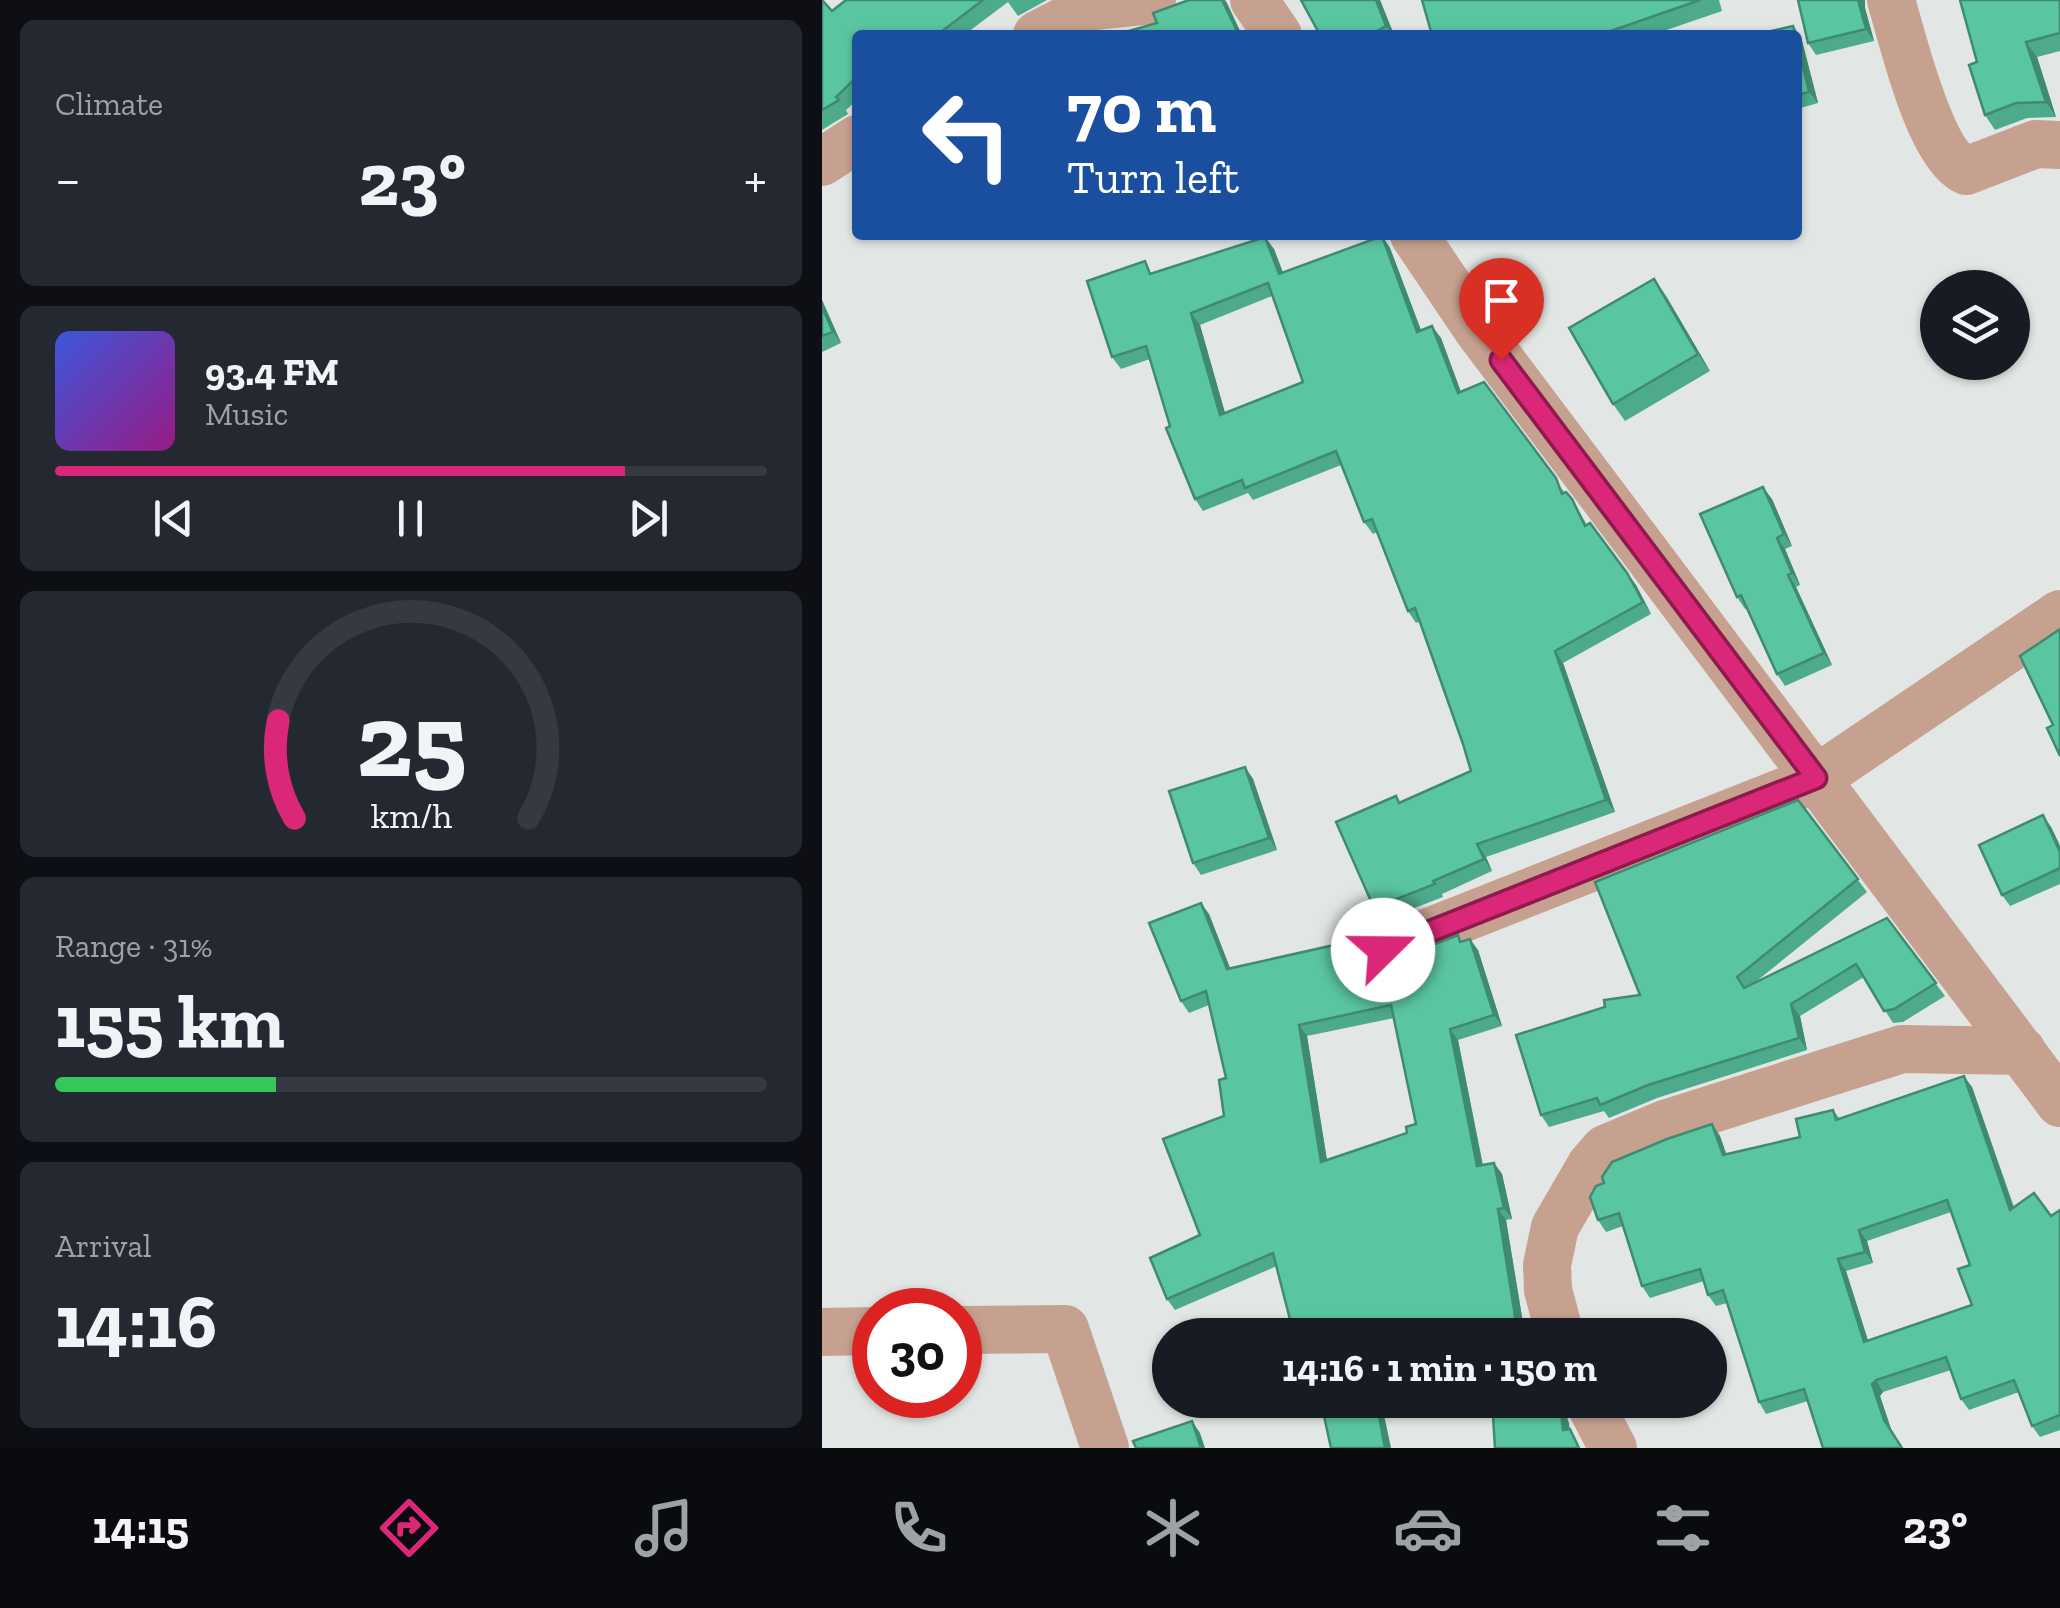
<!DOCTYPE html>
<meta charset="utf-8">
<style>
:root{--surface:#171b24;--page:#242831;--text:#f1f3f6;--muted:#9ea1a6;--line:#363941;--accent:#db2777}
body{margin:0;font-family:"Zilla Slab",serif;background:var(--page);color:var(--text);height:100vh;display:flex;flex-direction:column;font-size:38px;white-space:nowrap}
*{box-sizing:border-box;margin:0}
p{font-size:32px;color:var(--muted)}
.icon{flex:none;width:55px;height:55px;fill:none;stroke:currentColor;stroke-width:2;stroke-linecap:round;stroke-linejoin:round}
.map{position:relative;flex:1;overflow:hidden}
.panel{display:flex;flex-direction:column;gap:20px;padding:20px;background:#0d0f14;width:822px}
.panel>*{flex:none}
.banner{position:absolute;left:30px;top:30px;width:950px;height:210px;border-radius:10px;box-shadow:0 2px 8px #0004;background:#1a4fa0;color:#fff;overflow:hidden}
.controls{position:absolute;left:1098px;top:270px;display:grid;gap:20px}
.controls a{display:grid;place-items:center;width:110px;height:110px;border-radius:50%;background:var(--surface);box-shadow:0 2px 8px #0004;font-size:50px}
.speed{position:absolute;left:30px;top:1288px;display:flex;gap:20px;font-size:50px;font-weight:700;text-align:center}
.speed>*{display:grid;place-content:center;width:130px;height:130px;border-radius:50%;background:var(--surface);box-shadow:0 2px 8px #0004;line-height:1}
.speed .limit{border:15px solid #d22;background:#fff;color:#111}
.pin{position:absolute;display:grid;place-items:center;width:85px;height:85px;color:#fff;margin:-102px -42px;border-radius:50% 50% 50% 0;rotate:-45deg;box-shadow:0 0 10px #0007}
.pin .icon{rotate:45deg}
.me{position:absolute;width:110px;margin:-55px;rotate:68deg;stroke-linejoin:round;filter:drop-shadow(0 0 8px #0008)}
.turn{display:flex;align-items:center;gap:35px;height:210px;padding:0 50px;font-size:45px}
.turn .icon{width:130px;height:130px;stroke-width:2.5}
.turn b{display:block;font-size:70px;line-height:85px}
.big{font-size:75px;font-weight:700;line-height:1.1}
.panel .tile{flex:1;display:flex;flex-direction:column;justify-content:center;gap:15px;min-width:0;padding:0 35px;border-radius:15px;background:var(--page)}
.panel .dial{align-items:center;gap:0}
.dial svg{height:260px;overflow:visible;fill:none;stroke:var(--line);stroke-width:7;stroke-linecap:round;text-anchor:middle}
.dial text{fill:var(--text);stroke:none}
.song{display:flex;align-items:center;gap:30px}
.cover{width:120px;height:120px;border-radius:15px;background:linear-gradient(135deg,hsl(230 70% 55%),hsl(310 70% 35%))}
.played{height:10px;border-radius:5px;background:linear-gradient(90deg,var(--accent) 80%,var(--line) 80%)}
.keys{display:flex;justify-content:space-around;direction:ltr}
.heat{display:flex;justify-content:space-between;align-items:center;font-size:55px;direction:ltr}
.charge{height:15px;border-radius:8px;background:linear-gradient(90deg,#34c759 31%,var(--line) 0)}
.trip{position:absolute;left:330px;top:1318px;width:575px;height:100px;border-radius:50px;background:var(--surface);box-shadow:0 2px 8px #0004;font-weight:700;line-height:100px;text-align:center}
.tab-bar{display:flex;height:160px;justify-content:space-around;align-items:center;background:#090b0e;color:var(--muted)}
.tab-bar .icon{width:70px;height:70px}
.tab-bar .active{color:var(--accent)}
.tab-bar b{font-size:45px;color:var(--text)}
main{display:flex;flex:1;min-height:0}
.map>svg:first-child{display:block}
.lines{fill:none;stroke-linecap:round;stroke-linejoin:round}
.minor{stroke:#c7a190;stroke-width:48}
.wall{fill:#4daa8a;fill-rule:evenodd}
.shaded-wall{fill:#3f8b71}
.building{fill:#5ac6a1;stroke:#3f8b71;stroke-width:2.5;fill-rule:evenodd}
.route-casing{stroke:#8e194d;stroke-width:25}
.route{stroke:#db2777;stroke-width:18}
</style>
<main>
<section class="panel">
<div class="tile"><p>Climate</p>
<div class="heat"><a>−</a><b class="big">23°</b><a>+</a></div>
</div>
<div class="tile">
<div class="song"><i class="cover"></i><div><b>93.4 FM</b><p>Music</p></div></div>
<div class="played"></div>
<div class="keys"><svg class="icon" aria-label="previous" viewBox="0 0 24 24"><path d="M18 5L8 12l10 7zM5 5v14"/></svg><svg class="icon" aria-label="pause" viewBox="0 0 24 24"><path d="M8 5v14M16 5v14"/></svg><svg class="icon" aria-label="next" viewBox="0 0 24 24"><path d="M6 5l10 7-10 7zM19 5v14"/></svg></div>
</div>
<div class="tile dial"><svg viewBox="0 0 100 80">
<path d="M14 69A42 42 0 1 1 86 69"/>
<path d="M14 69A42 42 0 0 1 9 39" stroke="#db2777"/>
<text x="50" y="56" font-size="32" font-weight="700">25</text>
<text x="50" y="72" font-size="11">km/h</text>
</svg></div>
<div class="tile"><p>Range · 31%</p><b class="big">155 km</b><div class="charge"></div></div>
<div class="tile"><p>Arrival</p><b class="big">14:16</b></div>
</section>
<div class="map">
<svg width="1238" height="1448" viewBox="0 0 1238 1448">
<rect width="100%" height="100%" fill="#e2e7e5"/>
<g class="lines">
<g class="minor">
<polyline points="432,0 456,35"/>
<path d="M1069,0C1081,40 1107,154 1144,171L1214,144L1238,145"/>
<polyline points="215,35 271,6 330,0"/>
<polyline points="0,162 35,139"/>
<polyline points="592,235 656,330 1238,1103"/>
<polyline points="561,950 994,779 1238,614"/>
<polyline points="138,1330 243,1329 283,1448"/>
<polyline points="0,1332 52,1331"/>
<polyline points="738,1335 726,1290 725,1265 733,1227 769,1165 783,1149 843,1124 1080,1049 1200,1051"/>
<polyline points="766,1400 791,1448"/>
</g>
</g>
<g class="wall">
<polygon points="0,0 10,11 24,0 225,0 196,16 186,2 142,35 35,35 35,100 24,110 26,114 0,130"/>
<polygon points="558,0 572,35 498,35"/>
<polygon points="600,0 897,0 900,11 830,35 610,35"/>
<polygon points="1238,0 1238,51 1215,57 1234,117 1205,118 1173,130 1163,115 1155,62"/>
<polygon points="1043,8 1052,41 994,55 986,43"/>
<polygon points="975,35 979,37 996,103 975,109"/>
<path d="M560,236L568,248L599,330L619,338L639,392L750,499L765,525L814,585L829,614L741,663L793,812L664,857L670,871L620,894L621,897L561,920L552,908L574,796L578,802L649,771L641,744L597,622L594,623L586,611L555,532L551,534L542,522L519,465L431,500L426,493L381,511L373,499L348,426L328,359L299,369L290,357L332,273L452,249L461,273ZM450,296L481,382L403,413L378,325Z"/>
<polygon points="844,296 888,371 803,421 791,404"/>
<polygon points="0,300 19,343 0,352"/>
<polygon points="950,499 970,546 963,549 978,585 974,587 1010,665 963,686 955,674 925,608 923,609 915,597"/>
<polygon points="423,767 431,779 455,850 379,875 371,863"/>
<polygon points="976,800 1045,892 931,984 1065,918 1123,996 1081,1022 1071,1023 1042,977 978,1016 985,1050 835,1098 787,1118 782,1111 727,1127 719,1115 783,1007 818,995"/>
<polygon points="1229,827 1238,846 1238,884 1188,906 1180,895"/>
<path d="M387,914L408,968L526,942L539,961L550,966L562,964L640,942L656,950L680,1026L636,1040L661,1165L672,1163L680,1174L690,1219L684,1220L703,1335H472L455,1266L353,1310L345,1299L378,1235L402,1116L404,1078L387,1005L367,1013L359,1001ZM572,1018L594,1124L585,1133L505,1160L485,1036Z"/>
<path d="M1150,1087L1192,1207L1229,1216L1238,1210V1430L1218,1437L1210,1426L1197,1392L1147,1410L1139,1399L1129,1370L1061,1392L1058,1396L1070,1432L986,1401L944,1414L937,1402L905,1303L894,1306L886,1295L882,1281L828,1298L820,1286L801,1226L784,1232L776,1220L782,1183L890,1124L898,1136L904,1155L978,1137L1011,1110L1018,1119ZM1129,1212L1148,1265L1150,1305L1046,1341L1024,1271L1051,1263L1045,1241Z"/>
<polygon points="503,1400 574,1400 575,1407 561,1410 506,1415"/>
</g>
<g class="shaded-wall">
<polygon points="400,0 403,0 405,3 420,35 417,35"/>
<polygon points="554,0 558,0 572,35 571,35 564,26"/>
<polygon points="1036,0 1043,0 1043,8 1052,41 1044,29"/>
<polygon points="971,26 979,37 996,103 987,92 975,41 975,35 974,35"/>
<polygon points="1204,42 1215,57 1234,117 1224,102"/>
<polygon points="560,236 568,248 604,344 595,332"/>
<polygon points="443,237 452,249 466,286 457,274"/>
<polygon points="832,279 844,296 888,371 876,354"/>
<polygon points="0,300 19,343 11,332 0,307"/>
<polygon points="369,313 378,325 407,427 398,415"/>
<polygon points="610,326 619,338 644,406 636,393"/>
<polygon points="941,487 950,499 970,546 962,534"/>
<polygon points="955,538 963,549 978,585 970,573"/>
<polygon points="805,573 814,585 829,614 821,602"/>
<polygon points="966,575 974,587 1010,665 1002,653"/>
<polygon points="733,651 741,663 793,812 784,800"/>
<polygon points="423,767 431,779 455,850 447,838"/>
<polygon points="1221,815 1229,827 1238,846 1238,852"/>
<polygon points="655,844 664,857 670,871 662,859"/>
<polygon points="379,903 387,914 413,981 405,969"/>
<polygon points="648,939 656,950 680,1026 672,1015"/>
<polygon points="969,1004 978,1016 985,1050 977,1038"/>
<polygon points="477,1025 485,1036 507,1173 499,1162"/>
<polygon points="628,1029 636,1040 663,1178 655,1166"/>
<polygon points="1142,1076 1150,1087 1196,1221 1188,1210"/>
<polygon points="890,1124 898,1136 909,1167 901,1155"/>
<polygon points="672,1163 680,1174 690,1219 682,1208"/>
<polygon points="676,1209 684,1220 703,1335 696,1335"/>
<polygon points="1037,1230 1045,1241 1051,1263 1043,1252"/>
<polygon points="1016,1259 1024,1271 1050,1353 1042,1342"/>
<polygon points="1054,1380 1061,1392 1058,1396 1070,1432 1062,1420 1050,1384"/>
<polygon points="554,1400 561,1410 569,1448 563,1448"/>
<polygon points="735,1400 739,1400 747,1423 749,1442 741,1430"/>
<polygon points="370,1421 378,1433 383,1448 379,1448"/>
</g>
<g class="building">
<polygon points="0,0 10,11 24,0 161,0 115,35 35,35 35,77 14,97 17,100 0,110"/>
<polygon points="367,0 400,0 417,35 293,35 335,23 331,13"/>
<polygon points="479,0 554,0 564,26 548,35 498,35"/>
<polygon points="600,0 878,0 783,33 783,35 610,35"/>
<polygon points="976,0 1036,0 1044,29 986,43"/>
<polygon points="1138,0 1238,0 1238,33 1204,42 1224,102 1194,103 1163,115 1147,65 1155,62"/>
<polygon points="971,26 974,35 932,35"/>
<polygon points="975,41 987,92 975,95"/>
<path d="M560,236L595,332L610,326L636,393L662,382L734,478L740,494L744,492L750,499L763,526L768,523L805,573L821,602L733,651L784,800L655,844L662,859L611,881L613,884L552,908L514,822L574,796L577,803L649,771L641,744L593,608L586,611L550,519L542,522L514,451L423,488L420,480L373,499L344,428L348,426L324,346L290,357L265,281L323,261L328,274L443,237L457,274ZM446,283L481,382L398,415L369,313Z"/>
<polygon points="832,279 876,354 791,404 747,328"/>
<polygon points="0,307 11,332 0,336"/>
<polygon points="941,487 962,534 955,538 970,573 966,575 1002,653 955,674 919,595 915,597 878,514"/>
<polygon points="1238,629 1238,756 1225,728 1231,725 1198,656"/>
<polygon points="423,767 447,838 371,863 347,791"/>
<polygon points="976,800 1036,879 915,977 922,988 1065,918 1114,983 1072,1009 1062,1011 1034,964 969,1004 977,1038 826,1085 778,1105 775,1098 719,1115 694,1035 783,1007 782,1000 818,995 773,882"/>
<polygon points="1221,815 1238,852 1238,868 1180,895 1157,845"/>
<path d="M379,903L405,969L526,942L537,961L550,966L562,964L636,935L638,942L648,939L672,1015L628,1029L655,1166L672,1163L682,1208L676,1209L696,1335H472L451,1253L345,1299L328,1258L378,1235L341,1139L402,1116L397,1080L404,1078L384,991L359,1001L327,923ZM569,1005L594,1124L584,1127L585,1133L499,1162L477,1025Z"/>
<path d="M1142,1076L1188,1210L1212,1193L1229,1216L1238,1210V1415L1210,1426L1192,1380L1139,1399L1124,1357L1054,1380L1050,1384L1062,1420L1080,1448H1001L982,1389L937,1402L901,1290L886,1295L878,1269L820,1286L797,1213L776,1220L768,1197L774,1186L782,1183L780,1177L790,1162L845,1139L890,1124L901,1155L978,1137L974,1119L1011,1110L1014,1120ZM1125,1200L1148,1265L1136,1269L1150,1305L1042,1342L1016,1259L1043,1252L1037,1230Z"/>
<polygon points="503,1400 554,1400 563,1448 509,1448 502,1416 506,1415"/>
<polygon points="670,1400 735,1400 739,1412 741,1430 748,1429 757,1448 673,1448"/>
<polygon points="370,1421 379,1448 314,1448 311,1441"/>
</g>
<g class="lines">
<g class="route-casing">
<polyline id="route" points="561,950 994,778 679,360"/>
</g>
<use href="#route" class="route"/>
</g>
</svg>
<div class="controls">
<a><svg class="icon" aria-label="layers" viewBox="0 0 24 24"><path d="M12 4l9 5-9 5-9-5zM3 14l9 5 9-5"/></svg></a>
</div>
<div class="speed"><div class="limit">30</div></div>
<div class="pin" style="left:679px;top:360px;background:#d93025"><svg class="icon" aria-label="arrive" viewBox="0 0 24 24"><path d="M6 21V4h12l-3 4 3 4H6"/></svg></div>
<svg class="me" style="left:561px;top:950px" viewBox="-20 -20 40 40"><circle r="19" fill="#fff"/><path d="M0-13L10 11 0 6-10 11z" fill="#db2777"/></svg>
<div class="trip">14:16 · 1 min · 150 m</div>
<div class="banner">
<div class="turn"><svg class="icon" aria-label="left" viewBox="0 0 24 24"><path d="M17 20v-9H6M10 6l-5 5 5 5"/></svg><div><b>70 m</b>Turn left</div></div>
</div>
</div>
</main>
<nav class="tab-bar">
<b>14:15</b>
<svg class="icon active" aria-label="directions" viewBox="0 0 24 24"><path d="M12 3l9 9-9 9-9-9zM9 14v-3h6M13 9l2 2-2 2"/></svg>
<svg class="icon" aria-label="music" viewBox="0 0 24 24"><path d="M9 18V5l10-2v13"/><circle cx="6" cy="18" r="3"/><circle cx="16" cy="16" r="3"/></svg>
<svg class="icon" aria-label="phone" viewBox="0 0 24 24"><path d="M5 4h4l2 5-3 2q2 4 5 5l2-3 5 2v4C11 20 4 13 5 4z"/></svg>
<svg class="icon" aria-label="climate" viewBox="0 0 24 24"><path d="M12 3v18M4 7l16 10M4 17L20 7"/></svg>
<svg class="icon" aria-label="car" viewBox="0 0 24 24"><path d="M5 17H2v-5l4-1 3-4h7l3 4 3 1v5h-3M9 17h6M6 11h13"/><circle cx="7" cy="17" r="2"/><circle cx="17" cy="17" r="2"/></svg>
<svg class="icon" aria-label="filters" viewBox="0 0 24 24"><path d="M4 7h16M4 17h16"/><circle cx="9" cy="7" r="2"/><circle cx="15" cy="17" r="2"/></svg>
<b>23°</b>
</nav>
